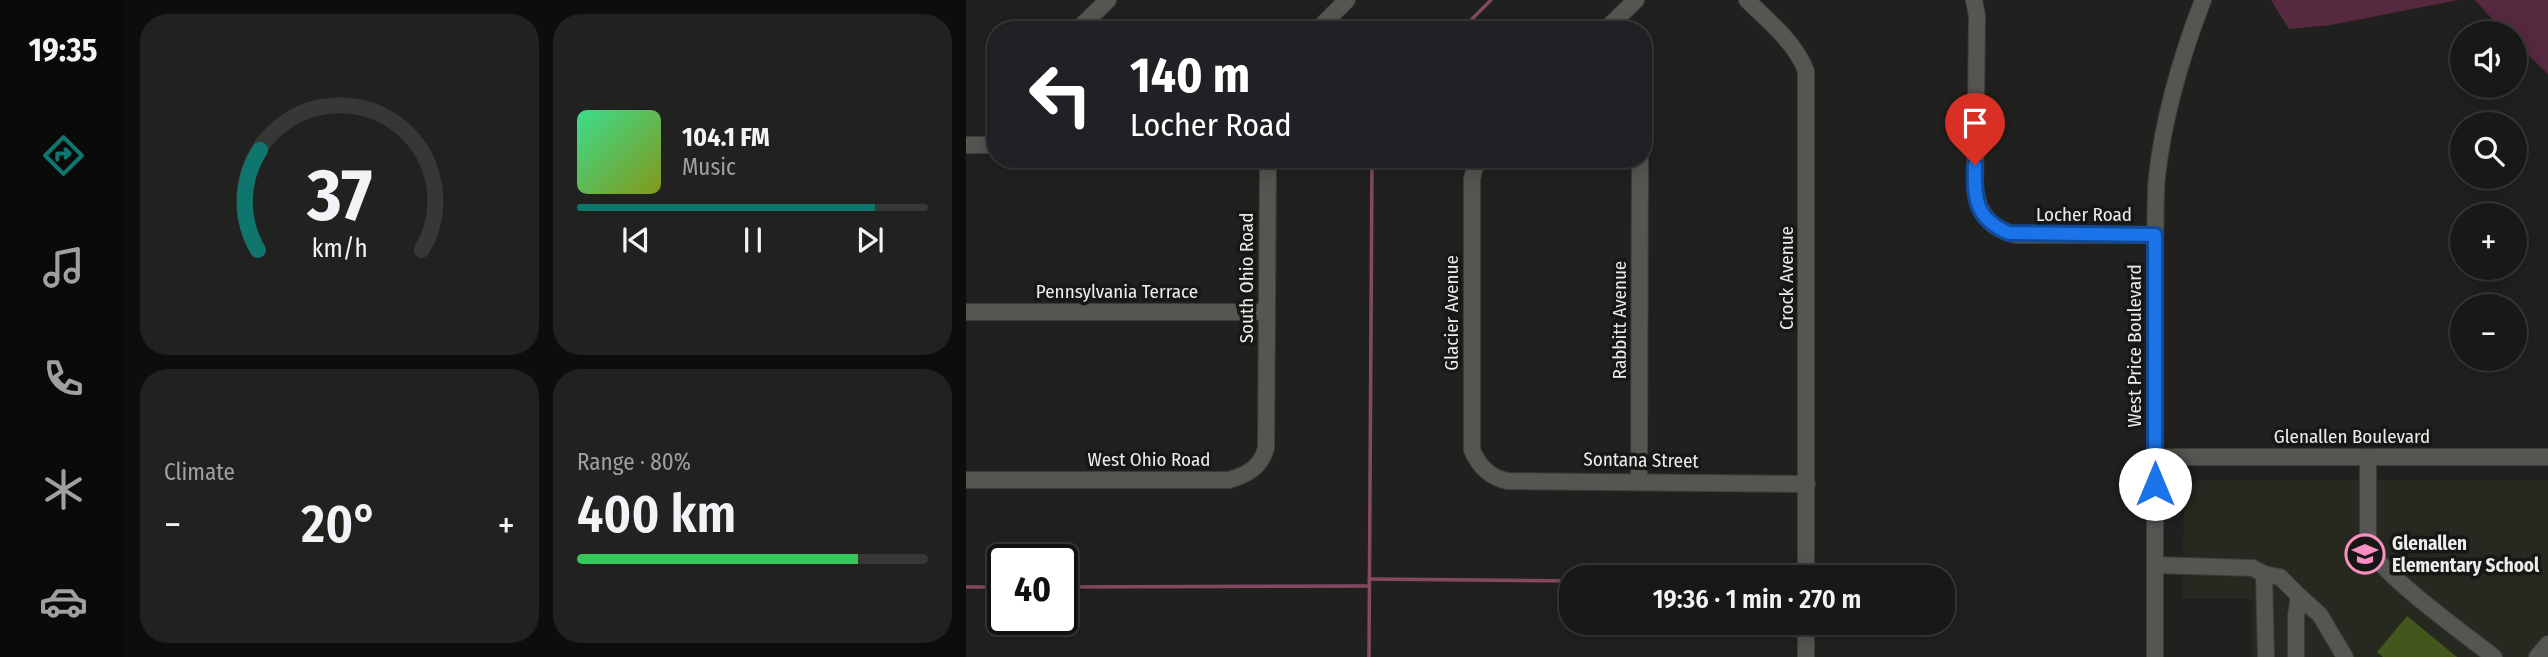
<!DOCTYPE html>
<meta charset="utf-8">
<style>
:root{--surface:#181916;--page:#21221f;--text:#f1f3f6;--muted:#9fa0a1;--line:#363835;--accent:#0f766e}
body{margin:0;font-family:"Fira Sans Condensed",sans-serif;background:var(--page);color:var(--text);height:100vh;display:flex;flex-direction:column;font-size:26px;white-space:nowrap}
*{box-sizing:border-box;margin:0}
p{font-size:23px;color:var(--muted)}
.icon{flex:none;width:38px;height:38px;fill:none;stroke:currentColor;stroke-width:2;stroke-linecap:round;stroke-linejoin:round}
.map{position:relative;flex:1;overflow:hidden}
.side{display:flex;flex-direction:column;gap:14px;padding:14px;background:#0d0e0c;width:840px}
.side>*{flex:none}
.hud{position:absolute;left:21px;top:21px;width:665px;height:147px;border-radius:28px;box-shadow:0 4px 18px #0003,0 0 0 2px var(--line);background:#202124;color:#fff;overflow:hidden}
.buttons{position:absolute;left:1484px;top:21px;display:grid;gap:14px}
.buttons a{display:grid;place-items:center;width:77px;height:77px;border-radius:50%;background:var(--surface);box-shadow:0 4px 18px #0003,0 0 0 2px var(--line);font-size:35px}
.speed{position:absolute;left:21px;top:544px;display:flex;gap:14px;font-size:35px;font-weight:700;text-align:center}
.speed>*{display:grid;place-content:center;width:91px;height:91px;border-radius:50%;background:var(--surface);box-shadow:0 4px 18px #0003,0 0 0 2px var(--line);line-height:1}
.speed .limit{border:4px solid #111;border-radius:10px;background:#fff;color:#111}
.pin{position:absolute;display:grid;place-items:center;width:60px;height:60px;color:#fff;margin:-72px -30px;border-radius:50% 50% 50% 0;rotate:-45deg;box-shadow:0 0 7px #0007}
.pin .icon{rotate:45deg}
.me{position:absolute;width:77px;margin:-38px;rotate:0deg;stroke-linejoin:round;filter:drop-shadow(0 0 5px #0008)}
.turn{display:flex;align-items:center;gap:24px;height:147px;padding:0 28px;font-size:32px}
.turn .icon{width:91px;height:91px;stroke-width:2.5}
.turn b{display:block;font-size:49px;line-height:60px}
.big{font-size:52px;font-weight:600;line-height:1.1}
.side .tile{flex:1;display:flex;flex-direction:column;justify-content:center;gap:10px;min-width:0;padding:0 24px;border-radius:28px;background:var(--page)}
.side .dial{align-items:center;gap:0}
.dial svg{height:182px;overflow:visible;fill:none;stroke:var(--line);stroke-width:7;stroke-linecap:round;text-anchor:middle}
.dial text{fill:var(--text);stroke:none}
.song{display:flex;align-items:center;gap:21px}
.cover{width:84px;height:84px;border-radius:10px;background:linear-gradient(135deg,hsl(150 70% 55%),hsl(70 70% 35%))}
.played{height:7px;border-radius:4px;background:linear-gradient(90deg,var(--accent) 85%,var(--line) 85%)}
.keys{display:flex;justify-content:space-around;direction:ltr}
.heat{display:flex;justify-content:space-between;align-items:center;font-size:38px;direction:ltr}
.charge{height:10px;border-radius:5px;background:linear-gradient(90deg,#34c759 80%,var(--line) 0)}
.side .tiles{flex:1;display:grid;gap:14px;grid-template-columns:repeat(2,1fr)}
.trip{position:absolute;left:593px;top:565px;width:396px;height:70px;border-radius:28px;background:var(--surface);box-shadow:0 4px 18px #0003,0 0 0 2px var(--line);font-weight:600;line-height:70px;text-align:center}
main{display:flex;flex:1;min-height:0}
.menu{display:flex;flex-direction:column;width:126px;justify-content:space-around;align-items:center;background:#0a0a09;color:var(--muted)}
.menu .icon{width:49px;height:49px}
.menu .selected{color:var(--accent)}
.menu b{font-size:32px;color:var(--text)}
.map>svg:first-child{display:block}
.built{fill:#252920}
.green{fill:#56293e}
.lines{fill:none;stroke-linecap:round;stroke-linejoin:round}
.stream{stroke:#834963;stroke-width:3.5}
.building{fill:#43561b}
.minor-casing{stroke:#3c3d3a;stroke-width:18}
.minor{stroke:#545652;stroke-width:16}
.route-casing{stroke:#114b97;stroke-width:18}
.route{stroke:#1a73e8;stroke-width:12}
.labels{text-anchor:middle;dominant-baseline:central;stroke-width:7;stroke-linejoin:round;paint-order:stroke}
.street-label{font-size:19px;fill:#ecedea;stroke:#171815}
.poi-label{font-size:19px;font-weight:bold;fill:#ecedea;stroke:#171815;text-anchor:start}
</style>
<main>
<nav class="menu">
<b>19:35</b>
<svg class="icon selected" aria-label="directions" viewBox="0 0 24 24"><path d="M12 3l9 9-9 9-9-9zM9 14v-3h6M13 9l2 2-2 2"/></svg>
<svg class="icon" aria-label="music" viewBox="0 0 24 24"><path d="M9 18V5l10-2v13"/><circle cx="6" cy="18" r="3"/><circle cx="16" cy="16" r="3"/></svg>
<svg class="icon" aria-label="phone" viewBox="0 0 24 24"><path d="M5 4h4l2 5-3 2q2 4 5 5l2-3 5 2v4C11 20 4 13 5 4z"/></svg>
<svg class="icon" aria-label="climate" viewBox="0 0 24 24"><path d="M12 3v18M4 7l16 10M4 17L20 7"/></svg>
<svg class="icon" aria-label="car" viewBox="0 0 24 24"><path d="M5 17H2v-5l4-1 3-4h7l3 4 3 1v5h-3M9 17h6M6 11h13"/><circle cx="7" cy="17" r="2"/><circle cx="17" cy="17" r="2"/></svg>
</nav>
<section class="side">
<div class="tiles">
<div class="tile dial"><svg viewBox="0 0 100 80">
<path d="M14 69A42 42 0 1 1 86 69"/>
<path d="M14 69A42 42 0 0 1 15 25" stroke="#0f766e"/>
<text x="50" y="56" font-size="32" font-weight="700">37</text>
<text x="50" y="72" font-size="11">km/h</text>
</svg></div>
<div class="tile">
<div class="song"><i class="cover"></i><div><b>104.1 FM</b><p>Music</p></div></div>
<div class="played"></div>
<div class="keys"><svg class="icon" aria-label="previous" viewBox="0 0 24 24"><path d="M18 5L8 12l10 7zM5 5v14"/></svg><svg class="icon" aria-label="pause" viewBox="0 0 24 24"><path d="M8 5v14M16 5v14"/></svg><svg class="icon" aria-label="next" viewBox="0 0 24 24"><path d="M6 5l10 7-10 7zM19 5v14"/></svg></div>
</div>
<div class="tile"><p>Climate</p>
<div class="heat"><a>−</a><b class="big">20°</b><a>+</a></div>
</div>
<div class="tile"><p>Range · 80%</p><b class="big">400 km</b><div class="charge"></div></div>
</div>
</section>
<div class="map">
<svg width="1582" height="657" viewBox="0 0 1582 657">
<rect width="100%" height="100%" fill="#20211e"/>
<polygon class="built" points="1231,480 1582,480 1582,657 1286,657 1286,599 1216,599 1218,489"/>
<g class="green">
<polygon points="1305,0 1492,0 1365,25 1323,29"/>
<polygon points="1509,0 1582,0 1582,74 1549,43 1549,33 1539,33"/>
</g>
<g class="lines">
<g class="stream">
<polyline points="495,30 525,0"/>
<polyline points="403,579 606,581"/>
<polyline points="0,587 37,587"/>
<polyline points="96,587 402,586"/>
<polyline points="403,657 406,159"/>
</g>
</g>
<polygon class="building" points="1441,616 1491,657 1417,657 1411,652"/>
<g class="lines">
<g class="minor-casing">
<g id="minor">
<path d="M781,0C803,22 829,42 840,71V578"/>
<path d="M1008,0L1011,16L1009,190C1013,213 1025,230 1050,235H1189"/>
<polyline points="111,30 142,0"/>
<polyline points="351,30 381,0"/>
<polyline points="639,30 670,0"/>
<polyline points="0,145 30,145"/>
<path d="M511,159L506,179V450C513,466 523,477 541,481L841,484"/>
<polyline points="0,312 301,312"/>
<polyline points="1189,457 1582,457"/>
<path d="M1402,457V544C1407,569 1504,638 1528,657"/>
<path d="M0,480H263C281,475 295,467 300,448L302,159"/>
<polyline points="673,481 674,159"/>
<polyline points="1189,565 1287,568 1298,574 1300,657"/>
<polyline points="1298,574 1314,577 1333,596 1330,616 1330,657"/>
<polyline points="1333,596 1354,615 1379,657"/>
<polyline points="840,657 840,623"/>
<path d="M1189,657V235C1190,216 1189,196 1191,176C1198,115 1215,57 1237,0"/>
<polyline points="1571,657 1582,644"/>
</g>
</g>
<use href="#minor" class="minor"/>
</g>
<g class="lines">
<g class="route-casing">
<path id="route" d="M1009,165C1008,198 1009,219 1043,233L1189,235V484"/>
</g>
<use href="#route" class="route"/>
</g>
<defs>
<g id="school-ring" transform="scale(2.0125)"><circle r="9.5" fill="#171815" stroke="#fc8fc1" stroke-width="1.5"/><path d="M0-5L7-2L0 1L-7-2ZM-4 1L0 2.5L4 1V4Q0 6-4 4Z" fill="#fc8fc1"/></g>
</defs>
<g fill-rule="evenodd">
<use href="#school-ring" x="1399" y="554"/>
</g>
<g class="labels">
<g class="street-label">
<text x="1118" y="214">Locher Road</text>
<text transform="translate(280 278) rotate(-90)">South Ohio Road</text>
<text transform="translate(820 278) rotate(-90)">Crock Avenue</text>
<text x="151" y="291">Pennsylvania Terrace</text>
<text transform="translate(485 313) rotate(-90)">Glacier Avenue</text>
<text transform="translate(653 320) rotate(-90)">Rabbitt Avenue</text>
<text transform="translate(1168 346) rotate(-90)">West Price Boulevard</text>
<text x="1386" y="436">Glenallen Boulevard</text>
<text x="183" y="459">West Ohio Road</text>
<text transform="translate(675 460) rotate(1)">Sontana Street</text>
</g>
<g class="poi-label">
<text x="1426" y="543">Glenallen<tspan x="1426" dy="22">Elementary School</tspan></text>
</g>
</g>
</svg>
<div class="buttons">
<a><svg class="icon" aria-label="sound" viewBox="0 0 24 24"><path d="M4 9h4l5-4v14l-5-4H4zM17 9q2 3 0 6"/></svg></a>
<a><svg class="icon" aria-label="search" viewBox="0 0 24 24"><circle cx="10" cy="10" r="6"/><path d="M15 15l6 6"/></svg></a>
<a>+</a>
<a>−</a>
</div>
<div class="speed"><div class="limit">40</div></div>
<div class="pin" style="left:1009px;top:165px;background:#d93025"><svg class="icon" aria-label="arrive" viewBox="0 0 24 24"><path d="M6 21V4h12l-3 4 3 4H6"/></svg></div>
<svg class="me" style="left:1189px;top:484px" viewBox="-20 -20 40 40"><circle r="19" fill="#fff"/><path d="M0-13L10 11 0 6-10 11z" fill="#1a73e8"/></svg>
<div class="trip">19:36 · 1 min · 270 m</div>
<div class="hud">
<div class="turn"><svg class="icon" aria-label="left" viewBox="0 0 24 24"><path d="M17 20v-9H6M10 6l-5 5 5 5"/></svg><div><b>140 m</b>Locher Road</div></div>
</div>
</div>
</main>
